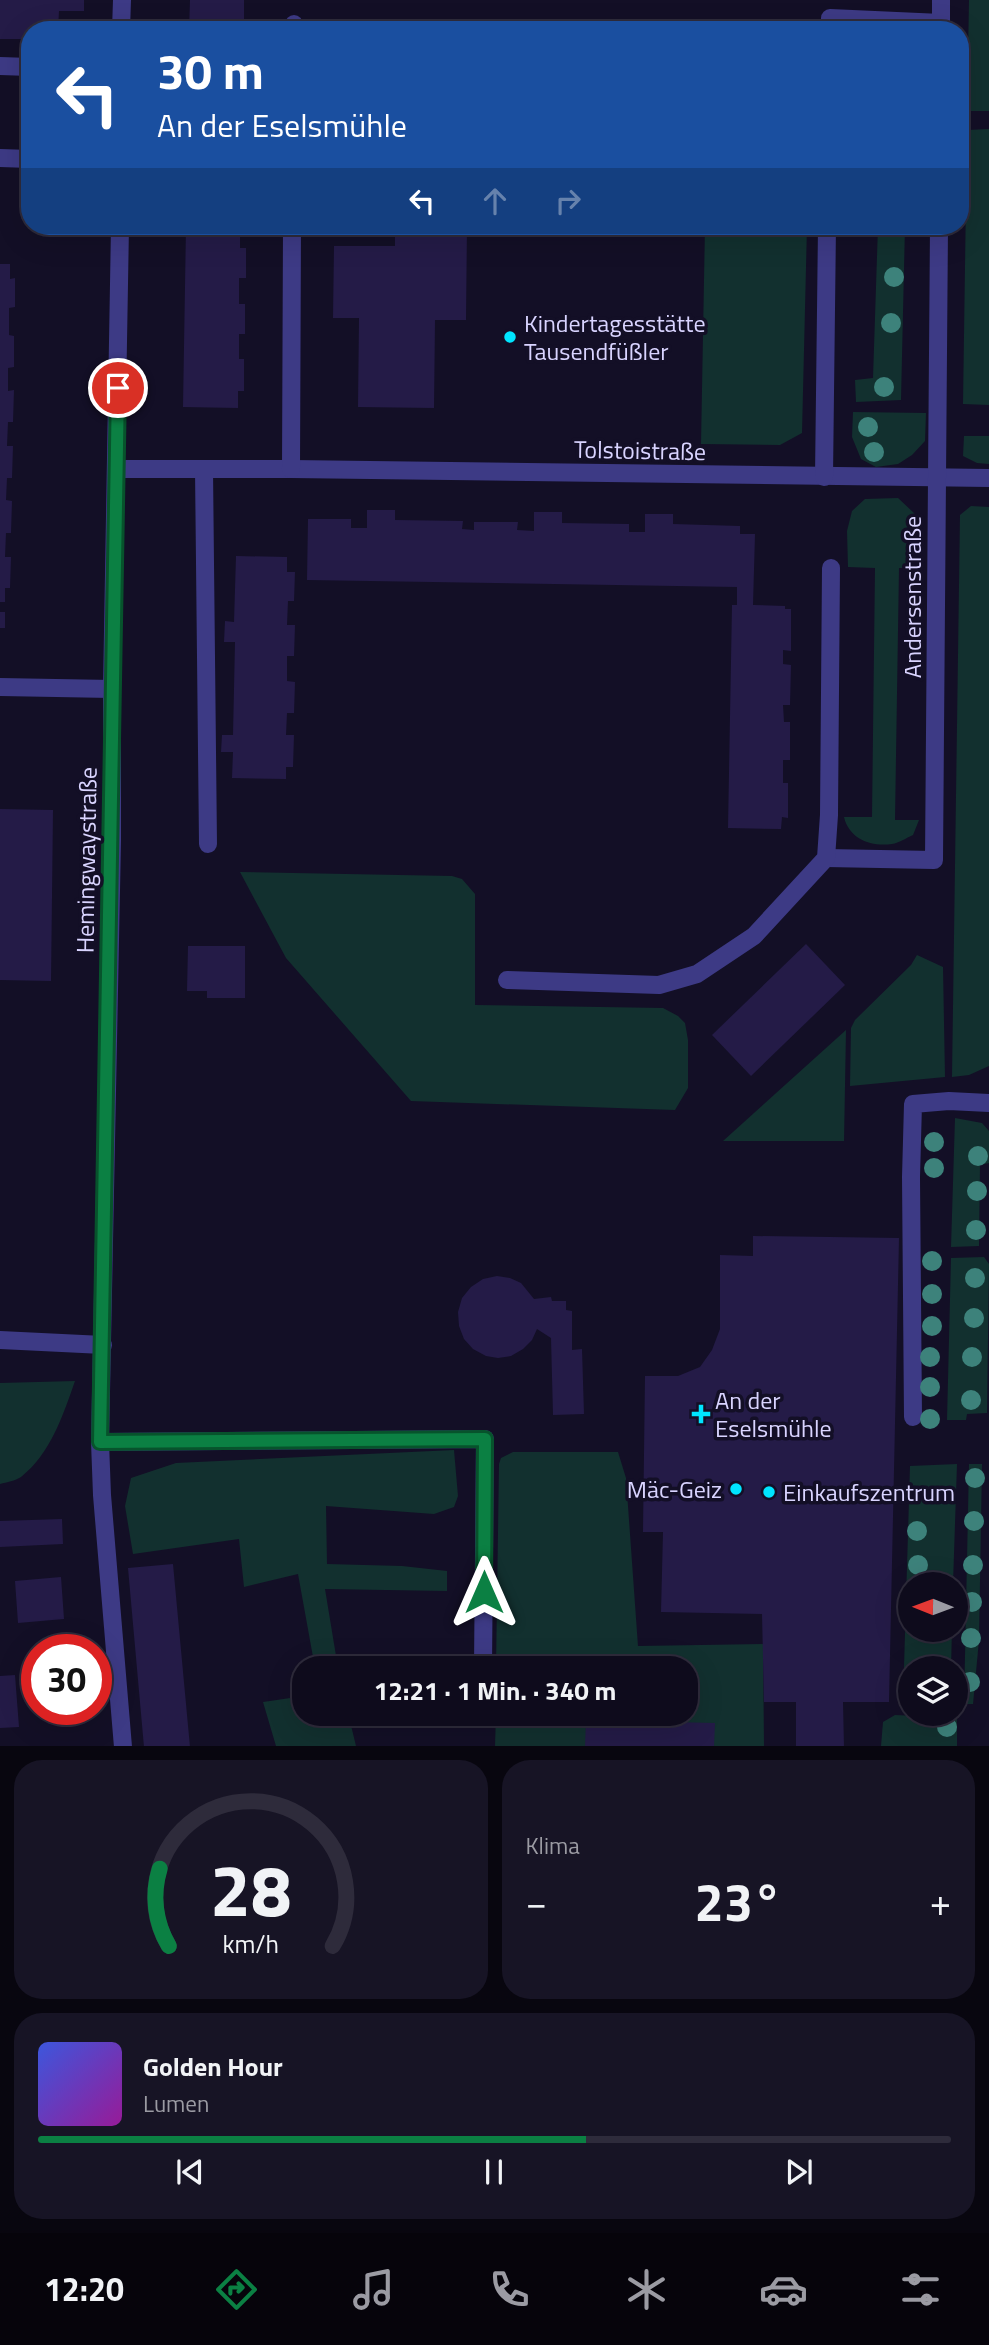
<!DOCTYPE html>
<html lang="de">
<meta charset="utf-8">
<style>
:root{--surface:#0e0b1c;--page:#171425;--text:#f1f3f6;--muted:#9b9ba3;--line:#2e2b3b;--accent:#0b8043}
body{margin:0;font-family:"Titillium Web",sans-serif;background:var(--page);color:var(--text);height:100vh;display:flex;flex-direction:column;font-size:26px;white-space:nowrap}
*{box-sizing:border-box;margin:0}
p{font-size:23px;color:var(--muted)}
.icon{flex:none;width:38px;height:38px;fill:none;stroke:currentColor;stroke-width:2;stroke-linecap:round;stroke-linejoin:round}
.map{position:relative;height:1746px;overflow:hidden}
.side{display:flex;flex-direction:column;gap:14px;padding:14px;background:#08060f;flex:1}
.side>*{flex:none}
.banner{position:absolute;left:21px;top:21px;width:948px;height:214px;border-radius:28px;box-shadow:0 7px 28px #0002,0 0 0 2px var(--line);background:#1a4fa0;color:#fff;overflow:hidden}
.needle{width:46px;rotate:271deg}
.buttons{position:absolute;left:898px;top:1572px;display:grid;gap:14px}
.buttons a{display:grid;place-items:center;width:70px;height:70px;border-radius:50%;background:var(--surface);box-shadow:0 7px 28px #0002,0 0 0 2px var(--line);font-size:35px}
.speed{position:absolute;left:21px;top:1634px;display:flex;gap:14px;font-size:35px;font-weight:700;text-align:center}
.speed>*{display:grid;place-content:center;width:91px;height:91px;border-radius:50%;background:var(--surface);box-shadow:0 7px 28px #0002,0 0 0 2px var(--line);line-height:1}
.speed .limit{border:10px solid #d22;background:#fff;color:#111}
.pin{position:absolute;display:grid;place-items:center;width:60px;height:60px;color:#fff;margin:-30px;border:4px solid #fff;border-radius:50%;box-shadow:0 2px 7px #0007}
.me{position:absolute;width:77px;margin:-38px;rotate:0deg;stroke-linejoin:round;filter:drop-shadow(0 0 5px #0008)}
.turn{display:flex;align-items:center;gap:24px;height:147px;padding:0 21px;font-size:32px}
.turn .icon{width:91px;height:91px;stroke-width:2.5}
.turn b{display:block;font-size:49px;line-height:60px}
.lanes{display:flex;align-items:center;height:66px;padding:0 21px;background:#0003;justify-content:center;gap:35px;direction:ltr}
.lanes .off{opacity:.35}
.big{font-size:52px;font-weight:700;line-height:1.1}
.side .tile{flex:1;display:flex;flex-direction:column;justify-content:center;gap:10px;min-width:0;padding:0 24px;border-radius:28px;background:var(--page)}
.side .dial{align-items:center;gap:0}
.dial svg{height:182px;overflow:visible;fill:none;stroke:var(--line);stroke-width:7;stroke-linecap:round;text-anchor:middle}
.dial text{fill:var(--text);stroke:none}
.song{display:flex;align-items:center;gap:21px}
.cover{width:84px;height:84px;border-radius:10px;background:linear-gradient(135deg,hsl(230 70% 55%),hsl(300 70% 35%))}
.played{height:7px;border-radius:4px;background:linear-gradient(90deg,var(--accent) 60%,var(--line) 60%)}
.keys{display:flex;justify-content:space-around;direction:ltr}
.heat{display:flex;justify-content:space-between;align-items:center;font-size:38px;direction:ltr}
.side .tiles{flex:1;display:grid;gap:14px;grid-template-columns:1fr 1fr}
.tile:last-child{grid-column:span 2}
.trip{position:absolute;left:292px;top:1656px;width:406px;height:70px;border-radius:28px;background:var(--surface);box-shadow:0 7px 28px #0002,0 0 0 2px var(--line);font-weight:700;line-height:70px;text-align:center}
.menu{display:flex;height:112px;justify-content:space-around;align-items:center;background:#06040b;color:var(--muted)}
.menu .icon{width:49px;height:49px}
.menu .on{color:var(--accent)}
.menu b{font-size:32px;color:var(--text)}
.map>svg:first-child{display:block}
.green{fill:#12302f}
.building{fill:#241b47}
.lines{fill:none;stroke-linecap:round;stroke-linejoin:round}
.lane{stroke:#3d3a85;stroke-width:18}
.street{stroke:#3d3a85;stroke-width:18}
.tree{fill:#3d827b}
.route-casing{stroke:#07532c;stroke-width:18}
.route{stroke:#0b8043;stroke-width:12}
.poi-dot{fill:#00e5ff;stroke:#130f26;stroke-width:2.5}
.labels{text-anchor:middle;dominant-baseline:central;stroke-width:7;stroke-linejoin:round;paint-order:stroke}
.poi-label{font-size:24px;fill:#d9d4ff;stroke:#130f26;text-anchor:start}
.street-label{font-size:24px;fill:#d9d4ff;stroke:#130f26}
</style>
<div class="map">
<svg width="989" height="1747" viewBox="0 0 989 1747">
<rect width="100%" height="100%" fill="#130f26"/>
<g class="green">
<polygon points="969,0 989,0 989,111 967,111"/>
<polygon points="708,20 812,23 812,30 707,30"/>
<polygon points="989,129 989,405 963,404 967,130"/>
<polygon points="705,226 807,226 802,433 780,445 701,444"/>
<polygon points="878,226 905,226 901,400 856,402 855,380 873,378"/>
<polygon points="853,412 926,413 925,441 912,455 898,464 876,467 861,459 852,437"/>
<polygon points="964,436 989,436 989,464 977,463 963,456"/>
<path d="M898,498L915,514L920,528L922,568H899L895,820H919L913,835C906,838 899,843 892,844C871,847 849,839 844,817H872L875,568L848,567L847,531L852,511L865,499Z"/>
<polygon points="971,506 989,507 989,1066 969,1075 952,1077 960,515"/>
<polygon points="240,872 452,876 462,879 475,894 475,1005 663,1008 678,1016 685,1023 688,1040 688,1088 675,1110 411,1101 286,958"/>
<polygon points="917,955 943,967 945,1077 850,1086 851,1028 855,1020 911,965"/>
<polygon points="846,1030 844,1141 723,1141"/>
<polygon points="955,1118 982,1123 989,1131 989,1163 980,1165 979,1246 951,1247"/>
<polygon points="984,1257 989,1264 987,1413 967,1414 966,1420 947,1420 951,1258"/>
<path d="M75,1381C63,1415 51,1453 21,1477C15,1481 7,1482 0,1484V1383Z"/>
<polygon points="454,1450 458,1496 454,1507 434,1514 326,1506 327,1564 402,1566 447,1571 447,1591 325,1589 338,1668 452,1664 452,1668 315,1668 298,1574 244,1587 239,1539 133,1554 125,1506 131,1478 176,1463"/>
<polygon points="513,1452 618,1452 626,1478 638,1646 763,1644 764,1746 495,1747 496,1713 686,1713 686,1668 496,1668 499,1464 501,1458"/>
<polygon points="957,1464 953,1584 910,1584 910,1629 952,1629 951,1668 910,1668 910,1701 903,1701 910,1466"/>
<polygon points="969,1464 982,1464 979,1640 973,1704 964,1704"/>
<polygon points="304,1696 304,1713 348,1713 356,1746 276,1746 263,1702"/>
<polygon points="895,1715 957,1718 957,1746 881,1746 883,1722"/>
</g>
<g class="building">
<polygon points="0,0 84,0 84,11 59,11 58,30 30,30 30,39 0,39"/>
<polygon points="190,0 244,0 244,26 250,26 250,30 189,30"/>
<polygon points="186,226 240,226 240,248 246,248 246,278 239,278 239,304 245,304 245,334 239,334 239,359 244,359 244,391 238,391 238,408 183,407"/>
<polygon points="395,226 467,226 466,320 435,320 434,408 358,407 359,318 333,318 334,246 395,246"/>
<polygon points="0,264 10,264 10,279 15,278 15,307 9,308 9,335 14,336 14,367 8,368 8,391 14,390 13,422 8,422 7,446 13,446 12,478 7,478 6,500 12,501 11,533 6,533 5,557 11,557 10,588 5,588 5,602 0,602"/>
<polygon points="367,510 395,510 395,520 463,521 462,529 474,530 474,522 518,522 517,530 534,531 534,512 562,512 562,523 629,524 629,532 645,532 645,514 673,514 673,524 740,526 740,534 755,534 753,605 785,606 785,609 791,609 791,651 783,650 783,664 791,665 790,705 783,705 784,722 790,722 790,760 783,760 783,783 788,783 788,818 782,817 781,829 728,828 732,605 737,605 737,587 307,580 308,519 351,519 351,528 367,528"/>
<polygon points="236,556 287,557 287,572 295,572 294,601 288,601 287,625 295,625 294,656 287,656 287,681 295,682 294,713 287,713 286,735 294,735 293,767 286,767 286,779 232,778 233,752 221,752 222,735 233,735 235,642 224,642 225,621 234,622"/>
<rect x="0" y="612" width="5" height="16"/>
<polygon points="0,809 53,810 51,981 0,980"/>
<polygon points="806,944 845,985 751,1076 712,1035"/>
<polygon points="188,946 245,946 245,998 207,998 207,991 187,991"/>
<polygon points="753,1236 899,1238 889,1702 843,1702 844,1747 796,1747 796,1702 764,1702 762,1614 661,1612 663,1532 643,1532 645,1376 678,1376 700,1367 712,1350 720,1329 720,1255 753,1256"/>
<polygon points="497,1276 510,1278 521,1283 534,1299 551,1297 552,1301 566,1301 566,1310 572,1311 572,1350 582,1349 584,1414 553,1415 551,1338 537,1329 532,1340 523,1349 511,1356 498,1358 486,1356 473,1349 464,1339 459,1326 458,1312 462,1298 471,1287 483,1279"/>
<polygon points="62,1519 63,1544 0,1547 0,1521"/>
<polygon points="173,1564 190,1747 144,1747 128,1568"/>
<polygon points="61,1577 64,1619 18,1623 15,1581"/>
<polygon points="15,1675 19,1727 0,1728 0,1676"/>
<polygon points="586,1720 715,1723 714,1747 585,1747"/>
</g>
<g class="lines">
<g class="lane">
<polyline points="0,66 30,67"/>
<polyline points="0,158 30,159"/>
<polyline points="204,469 208,844"/>
<polyline points="0,1340 103,1345"/>
<polyline points="913,1417 911,1177 913,1104 949,1101 989,1103"/>
</g>
<g class="street">
<polyline points="121,30 122,0"/>
<polyline points="294,30 294,24"/>
<polyline points="830,30 830,18 941,23"/>
<polyline points="941,30 941,0"/>
<polyline points="120,226 112,689 112,841 100,1442 102,1495 123,1747"/>
<polyline points="117,469 291,469 989,478"/>
<polyline points="291,469 292,226"/>
<polyline points="824,477 827,226"/>
<polyline points="0,687 112,689"/>
<polyline points="826,858 934,860 939,226"/>
<polyline points="507,980 659,985 697,974 754,936 826,858 829,815 831,568"/>
<polyline points="100,1442 485,1439 483,1668"/>
<polyline points="483,1717 483,1713"/>
</g>
</g>
<g class="tree">
<circle cx="894" cy="277" r="10"/>
<circle cx="891" cy="323" r="10"/>
<circle cx="884" cy="387" r="10"/>
<circle cx="868" cy="427" r="10"/>
<circle cx="874" cy="452" r="10"/>
<circle cx="934" cy="1142" r="10"/>
<circle cx="978" cy="1156" r="10"/>
<circle cx="934" cy="1168" r="10"/>
<circle cx="977" cy="1191" r="10"/>
<circle cx="976" cy="1230" r="10"/>
<circle cx="932" cy="1261" r="10"/>
<circle cx="975" cy="1278" r="10"/>
<circle cx="932" cy="1294" r="10"/>
<circle cx="974" cy="1318" r="10"/>
<circle cx="932" cy="1326" r="10"/>
<circle cx="930" cy="1357" r="10"/>
<circle cx="972" cy="1357" r="10"/>
<circle cx="930" cy="1387" r="10"/>
<circle cx="971" cy="1400" r="10"/>
<circle cx="930" cy="1419" r="10"/>
<circle cx="975" cy="1478" r="10"/>
<circle cx="974" cy="1521" r="10"/>
<circle cx="917" cy="1531" r="10"/>
<circle cx="918" cy="1565" r="10"/>
<circle cx="973" cy="1565" r="10"/>
<circle cx="972" cy="1602" r="10"/>
<circle cx="971" cy="1638" r="10"/>
<circle cx="970" cy="1682" r="10"/>
<circle cx="947" cy="1727" r="10"/>
</g>
<g class="lines">
<g class="route-casing">
<polyline id="route" points="118,388 100,1442 485,1439 484,1592"/>
</g>
<use href="#route" class="route"/>
</g>
<g class="poi-dot">
<circle cx="510" cy="337" r="7"/>
<path d="M697.5 1403.5h7v7h7v7h-7v7h-7v-7h-7v-7h7z"/>
<circle cx="736" cy="1489" r="7"/>
<circle cx="769" cy="1492" r="7"/>
</g>
<g class="labels">
<g class="poi-label">
<text x="524" y="323">Kindertagesstätte<tspan x="524" dy="28">Tausendfüßler</tspan></text>
<text x="715" y="1400">An der<tspan x="715" dy="28">Eselsmühle</tspan></text>
<text x="722" y="1489" text-anchor="end">Mäc-Geiz</text>
<text x="783" y="1492">Einkaufszentrum</text>
</g>
<g class="street-label">
<text transform="translate(640 450) rotate(1)">Tolstoistraße</text>
<text transform="translate(912 597) rotate(-90)">Andersenstraße</text>
<text transform="translate(86 860) rotate(-89)">Hemingwaystraße</text>
</g>
</g>
</svg>
<div class="buttons">
<a><svg class="needle" viewBox="-14 -14 28 28"><path d="M0-13l5 13h-10z" fill="#e53935"/><path d="M0 13l5-13h-10z" fill="#9b9ba3"/></svg></a>
<a><svg class="icon" aria-label="layers" viewBox="0 0 24 24"><path d="M12 4l9 5-9 5-9-5zM3 14l9 5 9-5"/></svg></a>
</div>
<div class="speed"><div class="limit">30</div></div>
<div class="pin" style="left:118px;top:388px;background:#d93025"><svg class="icon" aria-label="arrive" viewBox="0 0 24 24"><path d="M6 21V4h12l-3 4 3 4H6"/></svg></div>
<svg class="me" style="left:484px;top:1592px" viewBox="-20 -20 40 40"><path d="M0-17L14 15 0 8-14 15z" fill="#0b8043" stroke="#fff" stroke-width="4"/></svg>
<div class="trip">12:21 · 1 Min. · 340 m</div>
<div class="banner">
<div class="turn"><svg class="icon" aria-label="left" viewBox="0 0 24 24"><path d="M17 20v-9H6M10 6l-5 5 5 5"/></svg><div><b>30 m</b>An der Eselsmühle</div></div>
<div class="lanes"><svg class="icon" aria-label="left" viewBox="0 0 24 24"><path d="M17 20v-9H6M10 6l-5 5 5 5"/></svg><svg class="icon off" aria-label="ahead" viewBox="0 0 24 24"><path d="M12 20V5M6 11l6-6 6 6"/></svg><svg class="icon off" aria-label="right" viewBox="0 0 24 24"><path d="M7 20v-9h11M14 6l5 5-5 5"/></svg></div>
</div>
</div>
<section class="side">
<div class="tiles">
<div class="tile dial"><svg viewBox="0 0 100 80">
<path d="M14 69A42 42 0 1 1 86 69"/>
<path d="M14 69A42 42 0 0 1 10 35" stroke="#0b8043"/>
<text x="50" y="56" font-size="32" font-weight="700">28</text>
<text x="50" y="72" font-size="11">km/h</text>
</svg></div>
<div class="tile"><p>Klima</p>
<div class="heat"><a>−</a><b class="big">23°</b><a>+</a></div>
</div>
<div class="tile">
<div class="song"><i class="cover"></i><div><b>Golden Hour</b><p>Lumen</p></div></div>
<div class="played"></div>
<div class="keys"><svg class="icon" aria-label="previous" viewBox="0 0 24 24"><path d="M18 5L8 12l10 7zM5 5v14"/></svg><svg class="icon" aria-label="pause" viewBox="0 0 24 24"><path d="M8 5v14M16 5v14"/></svg><svg class="icon" aria-label="next" viewBox="0 0 24 24"><path d="M6 5l10 7-10 7zM19 5v14"/></svg></div>
</div>
</div>
</section>
<nav class="menu">
<b>12:20</b>
<svg class="icon on" aria-label="directions" viewBox="0 0 24 24"><path d="M12 3l9 9-9 9-9-9zM9 14v-3h6M13 9l2 2-2 2"/></svg>
<svg class="icon" aria-label="music" viewBox="0 0 24 24"><path d="M9 18V5l10-2v13"/><circle cx="6" cy="18" r="3"/><circle cx="16" cy="16" r="3"/></svg>
<svg class="icon" aria-label="phone" viewBox="0 0 24 24"><path d="M5 4h4l2 5-3 2q2 4 5 5l2-3 5 2v4C11 20 4 13 5 4z"/></svg>
<svg class="icon" aria-label="climate" viewBox="0 0 24 24"><path d="M12 3v18M4 7l16 10M4 17L20 7"/></svg>
<svg class="icon" aria-label="car" viewBox="0 0 24 24"><path d="M5 17H2v-5l4-1 3-4h7l3 4 3 1v5h-3M9 17h6M6 11h13"/><circle cx="7" cy="17" r="2"/><circle cx="17" cy="17" r="2"/></svg>
<svg class="icon" aria-label="filters" viewBox="0 0 24 24"><path d="M4 7h16M4 17h16"/><circle cx="9" cy="7" r="2"/><circle cx="15" cy="17" r="2"/></svg>
</nav>
